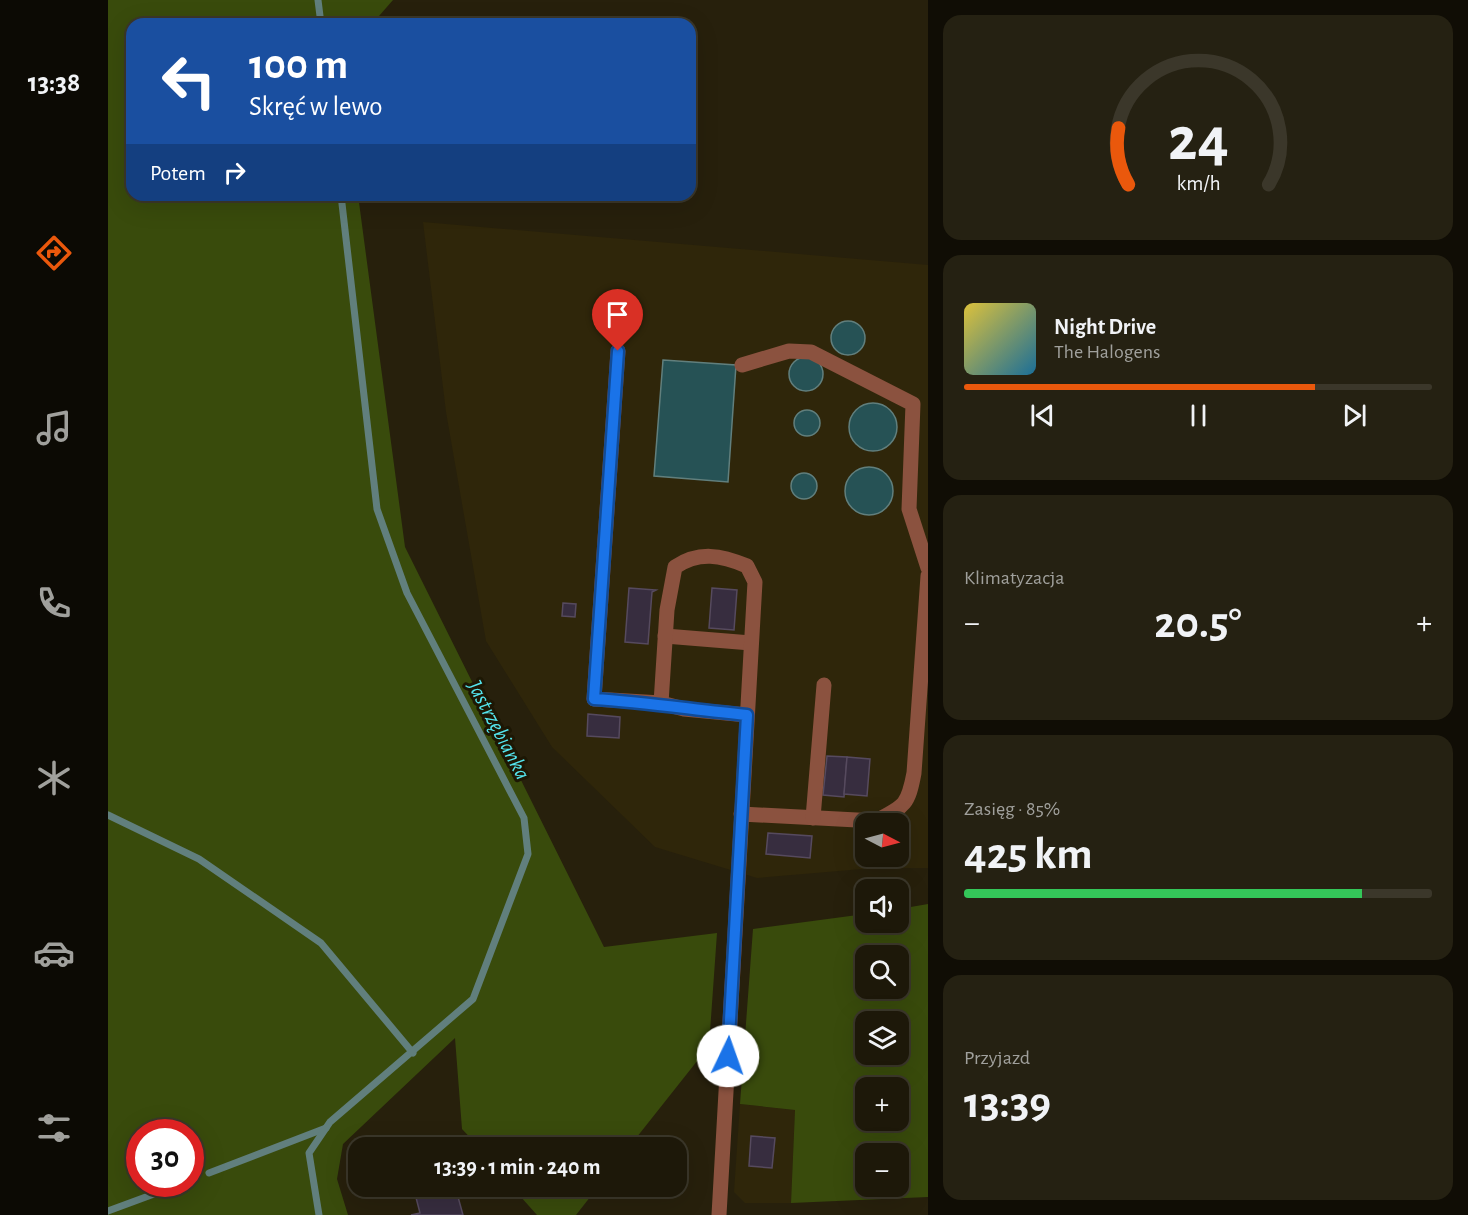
<!DOCTYPE html>
<html lang="pl">
<meta charset="utf-8">
<style>
:root{--surface:#1d1809;--page:#252112;--text:#f1f3f6;--muted:#a0a09c;--line:#3b372a;--accent:#ea580c}
body{margin:0;font-family:"Alegreya Sans",sans-serif;background:var(--page);color:var(--text);height:100vh;display:flex;flex-direction:column;font-size:22px;white-space:nowrap}
*{box-sizing:border-box;margin:0}
p{font-size:20px;color:var(--muted)}
.icon{flex:none;width:33px;height:33px;fill:none;stroke:currentColor;stroke-width:2;stroke-linecap:round;stroke-linejoin:round}
.map{position:relative;flex:1;overflow:hidden}
.details{display:flex;flex-direction:column;gap:15px;padding:15px;background:#100d05;width:540px}
.details>*{flex:none}
.top-card{position:absolute;left:18px;top:18px;width:570px;height:183px;border-radius:18px;box-shadow:0 6px 24px #0002,0 0 0 2px var(--line);background:#1a4fa0;color:#fff;overflow:hidden}
.needle{width:39px;rotate:96deg}
.controls{position:absolute;left:747px;top:813px;display:grid;gap:12px}
.controls a{display:grid;place-items:center;width:54px;height:54px;border-radius:12px;background:var(--surface);box-shadow:0 6px 24px #0002,0 0 0 2px var(--line);font-size:30px}
.speed{position:absolute;left:18px;top:1119px;display:flex;gap:12px;font-size:30px;font-weight:700;text-align:center}
.speed>*{display:grid;place-content:center;width:78px;height:78px;border-radius:50%;background:var(--surface);box-shadow:0 6px 24px #0002,0 0 0 2px var(--line);line-height:1}
.speed .limit{border:9px solid #d22;background:#fff;color:#111}
.pin{position:absolute;display:grid;place-items:center;width:51px;height:51px;color:#fff;margin:-62px -26px;border-radius:50% 50% 50% 0;rotate:-45deg;box-shadow:0 0 6px #0007}
.pin .icon{rotate:45deg}
.me{position:absolute;width:66px;margin:-33px;rotate:3deg;stroke-linejoin:round;filter:drop-shadow(0 0 4px #0008)}
.turn{display:flex;align-items:center;gap:21px;height:126px;padding:0 24px;font-size:27px}
.turn .icon{width:78px;height:78px;stroke-width:2.5}
.turn b{display:block;font-size:42px;line-height:51px}
.then{display:flex;align-items:center;height:57px;padding:0 24px;background:#0003;gap:12px;font-size:22px}
.big{font-size:45px;font-weight:600;line-height:1.1}
.details .card{flex:1;display:flex;flex-direction:column;justify-content:center;gap:9px;min-width:0;padding:0 21px;border-radius:18px;background:var(--page)}
.details .dial{align-items:center;gap:0}
.dial svg{height:156px;overflow:visible;fill:none;stroke:var(--line);stroke-width:7;stroke-linecap:round;text-anchor:middle}
.dial text{fill:var(--text);stroke:none}
.song{display:flex;align-items:center;gap:18px}
.cover{width:72px;height:72px;border-radius:9px;background:linear-gradient(135deg,hsl(50 70% 55%),hsl(200 70% 35%))}
.played{height:6px;border-radius:3px;background:linear-gradient(90deg,var(--accent) 75%,var(--line) 75%)}
.keys{display:flex;justify-content:space-around;direction:ltr}
.heat{display:flex;justify-content:space-between;align-items:center;font-size:33px;direction:ltr}
.charge{height:9px;border-radius:4px;background:linear-gradient(90deg,#34c759 85%,var(--line) 0)}
.trip{position:absolute;left:240px;top:1137px;width:339px;height:60px;border-radius:18px;background:var(--surface);box-shadow:0 6px 24px #0002,0 0 0 2px var(--line);font-weight:600;line-height:60px;text-align:center}
main{display:flex;flex:1;min-height:0}
.dock{display:flex;flex-direction:column;width:108px;justify-content:space-around;align-items:center;background:#0c0a04;color:var(--muted)}
.dock .icon{width:42px;height:42px}
.dock .current{color:var(--accent)}
.dock b{font-size:27px;color:var(--text)}
.map>svg:first-child{display:block}
.built{fill:#2f260a;fill-rule:evenodd}
.green{fill:#394b0c;fill-rule:evenodd}
.water{fill:#265255;stroke:#617f7d;stroke-width:1.5}
.lines{fill:none;stroke-linecap:round;stroke-linejoin:round}
.stream{stroke:#617f7d;stroke-width:7}
.building{fill:#372d3f;stroke:#564a5e;stroke-width:1.5}
.minor{stroke:#8b523f;stroke-width:15}
.route-casing{stroke:#114b97;stroke-width:15}
.route{stroke:#1a73e8;stroke-width:10}
.labels{text-anchor:middle;dominant-baseline:central;stroke-width:6;stroke-linejoin:round;paint-order:stroke}
.water-label{font-size:22px;font-style:italic;fill:#54e5ee;stroke:#1d1704}
</style>
<main>
<nav class="dock">
<b>13:38</b>
<svg class="icon current" aria-label="directions" viewBox="0 0 24 24"><path d="M12 3l9 9-9 9-9-9zM9 14v-3h6M13 9l2 2-2 2"/></svg>
<svg class="icon" aria-label="music" viewBox="0 0 24 24"><path d="M9 18V5l10-2v13"/><circle cx="6" cy="18" r="3"/><circle cx="16" cy="16" r="3"/></svg>
<svg class="icon" aria-label="phone" viewBox="0 0 24 24"><path d="M5 4h4l2 5-3 2q2 4 5 5l2-3 5 2v4C11 20 4 13 5 4z"/></svg>
<svg class="icon" aria-label="climate" viewBox="0 0 24 24"><path d="M12 3v18M4 7l16 10M4 17L20 7"/></svg>
<svg class="icon" aria-label="car" viewBox="0 0 24 24"><path d="M5 17H2v-5l4-1 3-4h7l3 4 3 1v5h-3M9 17h6M6 11h13"/><circle cx="7" cy="17" r="2"/><circle cx="17" cy="17" r="2"/></svg>
<svg class="icon" aria-label="filters" viewBox="0 0 24 24"><path d="M4 7h16M4 17h16"/><circle cx="9" cy="7" r="2"/><circle cx="15" cy="17" r="2"/></svg>
</nav>
<div class="map">
<svg width="820" height="1215" viewBox="0 0 820 1215">
<rect width="100%" height="100%" fill="#27200c"/>
<g class="built">
<path d="M315,222L820,265V868H766L649,878L547,847L444,747L378,641L338,412ZM758,824H790V856H758Z"/>
<polygon points="632,1104 687,1110 683,1203 637,1203 626,1192"/>
</g>
<g class="green">
<path d="M0,0H285L264,24H24V195H250L297,547L496,947L609,933L601,1046L521,1147H371L354,1129L347,1038L235,1144L229,1179L240,1215H0ZM82,1132V1184H32V1132Z"/>
<path d="M820,904V1197L683,1203L687,1110L632,1104L645,929L757,914L758,922H790L791,909ZM758,956H790V988H758ZM758,1022H790V1054H758ZM758,1088H790V1120H758ZM758,1154H790V1186H758Z"/>
<polygon points="404,1187 490,1187 468,1215 429,1215"/>
</g>
<g class="water">
<circle cx="740" cy="338" r="17"/>
<circle cx="698" cy="374" r="17"/>
<polygon points="555,360 628,365 620,482 546,476"/>
<circle cx="765" cy="427" r="24"/>
<circle cx="699" cy="423" r="13"/>
<circle cx="761" cy="491" r="24"/>
<circle cx="696" cy="486" r="13"/>
</g>
<g class="lines">
<g class="stream">
<polyline points="210,0 213,24"/>
<polyline points="0,815 91,859 213,943 305,1053"/>
<polyline points="101,1173 218,1128"/>
<polyline points="0,1211 73,1184"/>
<polyline points="211,1215 201,1153 222,1122 365,999 420,854 416,818 299,593 269,509 233,195"/>
</g>
</g>
<g class="building">
<polygon points="521,588 548,590 544,592 540,644 517,642"/>
<polygon points="604,588 629,590 626,630 601,628"/>
<polygon points="455,603 468,604 467,617 454,616"/>
<polygon points="480,714 512,717 511,738 479,736"/>
<polygon points="719,756 739,757 736,797 715,795"/>
<polygon points="739,757 762,759 759,796 736,794"/>
<polygon points="660,833 704,836 702,858 658,854"/>
<polygon points="643,1136 667,1138 664,1168 641,1166"/>
<polygon points="305,1186 347,1186 355,1215 303,1215 312,1213"/>
</g>
<g class="lines">
<g class="minor">
<polyline points="510,351 486,699 553,703"/>
<polyline points="634,365 681,351 703,352 805,404 801,509 820,568"/>
<polyline points="557,636 643,643"/>
<path d="M633,814L768,821C797,806 800,805 806,773L820,576"/>
<polyline points="705,818 716,685"/>
<path d="M611,1215L647,582L639,566C613,555 591,551 567,567L559,610L553,703L576,709L639,715"/>
</g>
</g>
<g class="lines">
<g class="route-casing">
<path id="route" d="M510,351L486,699C537,702 587,710 639,715L620,1056"/>
</g>
<use href="#route" class="route"/>
</g>
<g class="labels">
<g class="water-label">
<text transform="translate(391 730) rotate(62)">Jastrzębianka</text>
</g>
</g>
</svg>
<div class="controls">
<a><svg class="needle" viewBox="-14 -14 28 28"><path d="M0-13l5 13h-10z" fill="#e53935"/><path d="M0 13l5-13h-10z" fill="#a0a09c"/></svg></a>
<a><svg class="icon" aria-label="sound" viewBox="0 0 24 24"><path d="M4 9h4l5-4v14l-5-4H4zM17 9q2 3 0 6"/></svg></a>
<a><svg class="icon" aria-label="search" viewBox="0 0 24 24"><circle cx="10" cy="10" r="6"/><path d="M15 15l6 6"/></svg></a>
<a><svg class="icon" aria-label="layers" viewBox="0 0 24 24"><path d="M12 4l9 5-9 5-9-5zM3 14l9 5 9-5"/></svg></a>
<a>+</a>
<a>−</a>
</div>
<div class="speed"><div class="limit">30</div></div>
<div class="pin" style="left:510px;top:351px;background:#d93025"><svg class="icon" aria-label="arrive" viewBox="0 0 24 24"><path d="M6 21V4h12l-3 4 3 4H6"/></svg></div>
<svg class="me" style="left:620px;top:1056px" viewBox="-20 -20 40 40"><circle r="19" fill="#fff"/><path d="M0-13L10 11 0 6-10 11z" fill="#1a73e8"/></svg>
<div class="trip">13:39 · 1 min · 240 m</div>
<div class="top-card">
<div class="turn"><svg class="icon" aria-label="left" viewBox="0 0 24 24"><path d="M17 20v-9H6M10 6l-5 5 5 5"/></svg><div><b>100 m</b>Skręć w lewo</div></div>
<div class="then">Potem<svg class="icon" aria-label="right" viewBox="0 0 24 24"><path d="M7 20v-9h11M14 6l5 5-5 5"/></svg></div>
</div>
</div>
<section class="details">
<div class="card dial"><svg viewBox="0 0 100 80">
<path d="M14 69A42 42 0 1 1 86 69"/>
<path d="M14 69A42 42 0 0 1 9 40" stroke="#ea580c"/>
<text x="50" y="56" font-size="32" font-weight="700">24</text>
<text x="50" y="72" font-size="11">km/h</text>
</svg></div>
<div class="card">
<div class="song"><i class="cover"></i><div><b>Night Drive</b><p>The Halogens</p></div></div>
<div class="played"></div>
<div class="keys"><svg class="icon" aria-label="previous" viewBox="0 0 24 24"><path d="M18 5L8 12l10 7zM5 5v14"/></svg><svg class="icon" aria-label="pause" viewBox="0 0 24 24"><path d="M8 5v14M16 5v14"/></svg><svg class="icon" aria-label="next" viewBox="0 0 24 24"><path d="M6 5l10 7-10 7zM19 5v14"/></svg></div>
</div>
<div class="card"><p>Klimatyzacja</p>
<div class="heat"><a>−</a><b class="big">20.5°</b><a>+</a></div>
</div>
<div class="card"><p>Zasięg · 85%</p><b class="big">425 km</b><div class="charge"></div></div>
<div class="card"><p>Przyjazd</p><b class="big">13:39</b></div>
</section>
</main>
